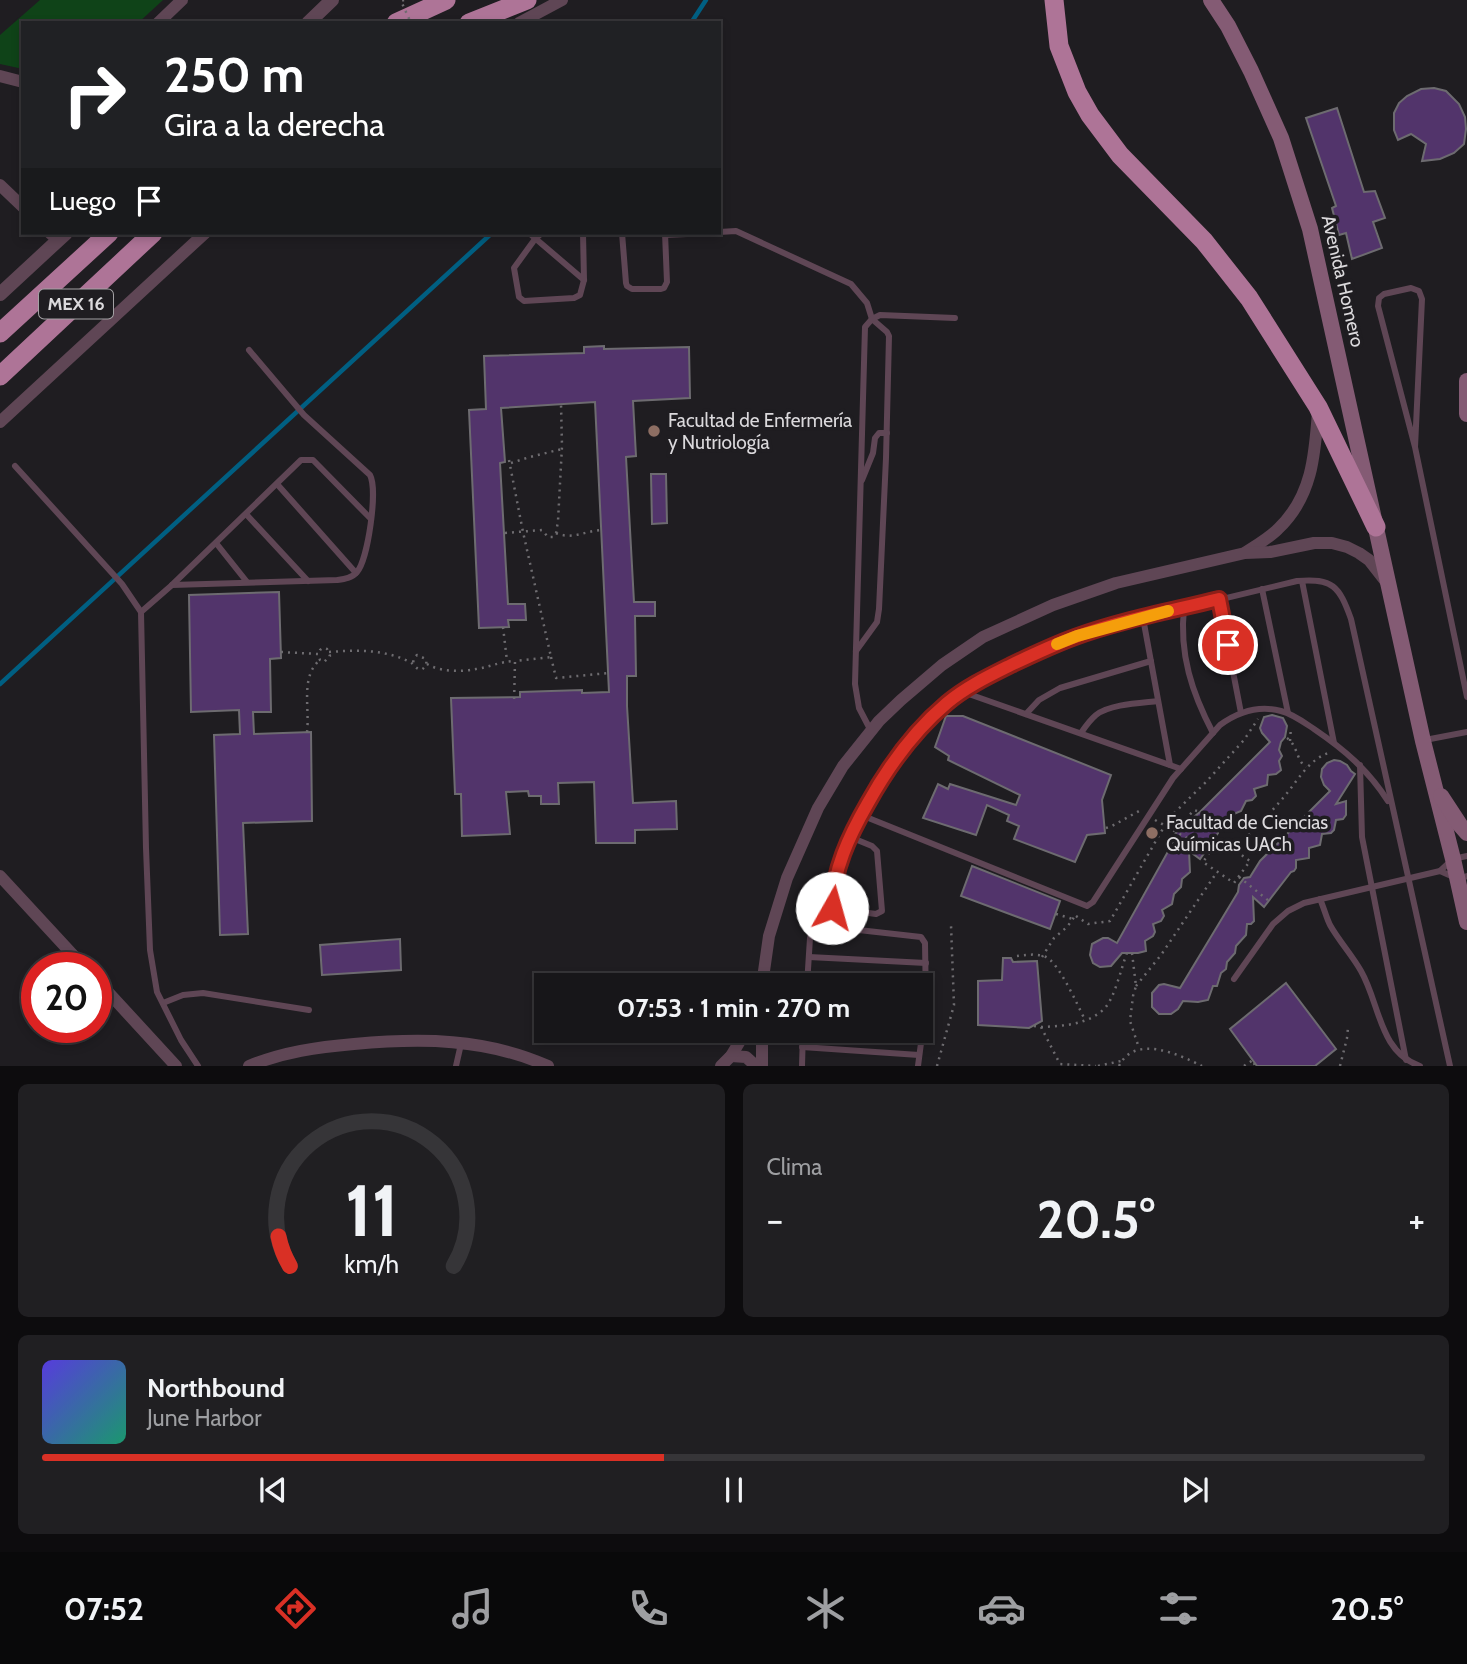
<!DOCTYPE html>
<html lang="es">
<meta charset="utf-8">
<style>
:root{--surface:#171619;--page:#201f22;--text:#f1f3f6;--muted:#9e9fa2;--line:#363538;--accent:#d93025}
body{margin:0;font-family:Cabin,sans-serif;background:var(--page);color:var(--text);height:100vh;display:flex;flex-direction:column;font-size:26px;white-space:nowrap}
*{box-sizing:border-box;margin:0}
p{font-size:23px;color:var(--muted)}
.icon{flex:none;width:38px;height:38px;fill:none;stroke:currentColor;stroke-width:2;stroke-linecap:round;stroke-linejoin:round}
.map{position:relative;height:1066px;overflow:hidden}
.side{display:flex;flex-direction:column;gap:18px;padding:18px;background:#0d0c0e;flex:1}
.side>*{flex:none}
.banner{position:absolute;left:21px;top:21px;width:700px;height:214px;border-radius:0px;box-shadow:0 4px 10px #0003,0 0 0 2px var(--line);background:#202124;color:#fff;overflow:hidden}
.speed{position:absolute;left:21px;top:952px;display:flex;gap:14px;font-size:35px;font-weight:700;text-align:center}
.speed>*{display:grid;place-content:center;width:91px;height:91px;border-radius:50%;background:var(--surface);box-shadow:0 4px 10px #0003,0 0 0 2px var(--line);line-height:1}
.speed .limit{border:10px solid #d22;background:#fff;color:#111}
.pin{position:absolute;display:grid;place-items:center;width:60px;height:60px;color:#fff;margin:-30px;border:4px solid #fff;border-radius:50%;box-shadow:0 2px 7px #0007}
.me{position:absolute;width:77px;margin:-38px;rotate:7deg;stroke-linejoin:round;filter:drop-shadow(0 0 5px #0008)}
.turn{display:flex;align-items:center;gap:24px;height:147px;padding:0 28px;font-size:32px}
.turn .icon{width:91px;height:91px;stroke-width:2.5}
.turn b{display:block;font-size:49px;line-height:60px}
.then{display:flex;align-items:center;height:66px;padding:0 28px;background:#0003;gap:14px;font-size:26px}
.big{font-size:52px;font-weight:700;line-height:1.1}
.side .widget{flex:1;display:flex;flex-direction:column;justify-content:center;gap:10px;min-width:0;padding:0 24px;border-radius:10px;background:var(--page)}
.side .dial{align-items:center;gap:0}
.dial svg{height:182px;overflow:visible;fill:none;stroke:var(--line);stroke-width:7;stroke-linecap:round;text-anchor:middle}
.dial text{fill:var(--text);stroke:none}
.song{display:flex;align-items:center;gap:21px}
.cover{width:84px;height:84px;border-radius:10px;background:linear-gradient(135deg,hsl(250 70% 55%),hsl(160 70% 35%))}
.played{height:7px;border-radius:4px;background:linear-gradient(90deg,var(--accent) 45%,var(--line) 45%)}
.keys{display:flex;justify-content:space-around;direction:ltr}
.heat{display:flex;justify-content:space-between;align-items:center;font-size:38px;direction:ltr}
.side .tiles{flex:1;display:grid;gap:18px;grid-template-columns:1fr 1fr}
.widget:last-child{grid-column:span 2}
.trip{position:absolute;left:534px;top:973px;width:399px;height:70px;border-radius:0px;background:var(--surface);box-shadow:0 4px 10px #0003,0 0 0 2px var(--line);font-weight:700;line-height:70px;text-align:center}
.tabs{display:flex;height:112px;justify-content:space-around;align-items:center;background:#09090a;color:var(--muted)}
.tabs .icon{width:49px;height:49px}
.tabs .current{color:var(--accent)}
.tabs b{font-size:32px;color:var(--text)}
.map>svg:first-child{display:block}
.green{fill:#0f4318}
.lines{fill:none;stroke-linecap:round;stroke-linejoin:round}
.stream{stroke:#005f82;stroke-width:4.5}
.building{fill:#52346b;stroke:#6d6b70;stroke-width:2}
.path{stroke:#6e6c70;stroke-width:2.5;stroke-dasharray:2 5;stroke-linecap:butt}
.service{stroke:#5f4655;stroke-width:6}
.minor{stroke:#5f4655;stroke-width:12}
.tertiary{stroke:#5f4655;stroke-width:14}
.secondary{stroke:#845b74;stroke-width:16}
.trunk{stroke:#ae7497;stroke-width:19}
.path-bridge{stroke:#6e6c70;stroke-width:2.5;stroke-dasharray:2 5;stroke-linecap:butt}
.route-casing{stroke:#8d1f18;stroke-width:18}
.route{stroke:#d93025;stroke-width:12}
.slow{stroke:#f59e0b;stroke-width:12}
.education-dot{fill:#8d6e63;stroke:#1f1d21;stroke-width:2.5}
.labels{text-anchor:middle;dominant-baseline:central;stroke-width:7;stroke-linejoin:round;paint-order:stroke}
.shield{fill:#1f1d21;stroke:#a3a1a4;stroke-width:2}
.shield-label{font-size:18px;font-weight:bold;fill:#dbd9dc}
.street-label{font-size:19px;fill:#dbd9dc;stroke:#1f1d21}
.poi-label{font-size:19px;fill:#dbd9dc;stroke:#1f1d21;text-anchor:start}
</style>
<div class="map">
<svg width="1467" height="1066" viewBox="0 0 1467 1066">
<rect width="100%" height="100%" fill="#1f1d21"/>
<polygon class="green" points="40,0 163,0 138,23 23,23 23,69 0,64 0,35"/>
<g class="lines">
<g class="stream">
<polyline points="691,23 706,0"/>
<polyline points="0,684 492,233"/>
</g>
</g>
<g class="building">
<polygon points="1434,88 1446,91 1459,104 1465,117 1466,129 1464,144 1454,153 1440,159 1422,161 1426,144 1411,134 1398,140 1394,130 1394,113 1399,103 1407,96 1421,89"/>
<polygon points="1337,108 1364,192 1375,191 1385,218 1373,222 1382,248 1352,259 1346,233 1339,235 1332,208 1336,206 1306,118"/>
<polygon points="604,346 604,349 689,347 690,398 633,401 636,456 626,457 634,602 655,602 655,616 635,616 636,676 627,676 627,706 633,803 676,801 677,829 635,830 635,843 596,843 594,782 558,783 559,804 541,804 541,796 529,796 528,791 506,792 510,834 462,836 461,794 455,794 451,698 520,697 520,692 582,690 582,693 609,692 595,402 501,408 505,462 500,463 508,604 525,604 526,620 508,620 509,627 479,628 469,410 486,409 484,356 584,353 584,347"/>
<polygon points="651,474 666,474 667,523 652,524"/>
<polygon points="279,592 281,658 270,659 271,712 253,712 254,734 311,732 312,821 243,823 248,934 220,935 214,735 240,734 239,710 191,712 189,595"/>
<polygon points="1272,715 1283,718 1287,726 1285,737 1281,742 1279,750 1282,756 1279,761 1281,770 1276,774 1268,775 1267,785 1254,789 1256,796 1252,800 1246,801 1241,811 1229,816 1229,824 1217,827 1218,833 1200,859 1189,851 1190,872 1182,879 1181,887 1174,894 1172,904 1162,910 1164,916 1161,921 1153,924 1155,932 1153,936 1145,941 1146,951 1138,953 1122,953 1111,966 1100,967 1093,963 1090,955 1092,944 1103,938 1108,938 1117,943 1175,839 1173,837 1180,828 1200,812 1270,742 1262,733 1260,728 1264,717"/>
<polygon points="946,716 963,716 1111,775 1102,800 1105,833 1087,835 1075,862 1014,839 1019,826 1007,821 1009,815 987,805 976,835 923,818 938,784 948,789 950,784 1016,805 1020,795 948,760 949,756 935,747"/>
<polygon points="1334,760 1340,761 1347,765 1351,771 1355,774 1336,804 1346,801 1346,815 1343,819 1336,820 1334,830 1331,833 1322,834 1320,845 1309,848 1309,858 1296,860 1296,868 1294,871 1291,872 1264,907 1253,897 1254,921 1251,924 1247,924 1246,935 1236,946 1235,953 1227,962 1226,969 1221,973 1217,986 1213,986 1208,1000 1198,1002 1183,1001 1178,1009 1171,1014 1159,1014 1152,1007 1152,993 1159,985 1164,984 1180,988 1238,892 1239,885 1244,878 1250,877 1260,861 1330,791 1324,785 1321,777 1322,769 1327,763"/>
<polygon points="972,866 1060,901 1050,929 961,896"/>
<polygon points="400,939 401,970 322,975 320,945"/>
<polygon points="1003,958 1011,958 1013,962 1037,961 1042,1021 1029,1028 978,1025 978,981 1002,980"/>
<polygon points="1286,983 1336,1049 1315,1066 1257,1066 1230,1029"/>
</g>
<g class="lines">
<g class="path">
<polyline points="509,460 523,532 551,657 515,661"/>
<polyline points="511,463 530,457 562,449"/>
<polyline points="505,533 542,530 548,537 553,537 556,533 558,521 562,446 561,404"/>
<path d="M556,533C572,540 585,531 601,530"/>
<polyline points="503,627 507,661"/>
<polyline points="281,652 318,654 320,660 324,662 330,656 327,649 323,648 320,650 318,654"/>
<path d="M329,652C356,650 382,649 408,661C414,663 414,668 421,670C426,667 427,665 426,659L417,655L414,658L413,663"/>
<polyline points="551,657 556,678 609,673"/>
<path d="M427,664C440,672 461,672 476,669C490,667 498,662 515,661L514,704"/>
<path d="M307,732C310,709 300,676 320,660"/>
<path d="M1287,738C1298,746 1296,760 1306,767"/>
<polyline points="1290,741 1291,727"/>
<polyline points="1169,818 1206,782 1244,740 1258,719"/>
<polyline points="1155,820 1210,851"/>
<polyline points="1106,828 1112,826 1139,811 1140,812"/>
<polygon points="1219,839 1250,861 1234,883 1203,862"/>
<path d="M1234,850C1250,833 1268,816 1283,798C1297,782 1307,761 1328,753"/>
<polyline points="1239,877 1269,901"/>
<polyline points="1056,914 1073,919"/>
<polyline points="1076,916 1088,924 1110,921 1169,818 1175,823 1182,823 1194,810 1200,812"/>
<polyline points="1132,953 1136,986 1133,996 1130,1021 1139,1048"/>
<path d="M1017,956C1025,955 1037,953 1046,957C1059,963 1078,1006 1085,1020"/>
<polyline points="1042,957 1054,938 1067,927 1075,916"/>
<polyline points="1136,986 1161,955 1217,872"/>
<polyline points="1034,1026 1041,1027 1060,1064 1096,1066"/>
<path d="M1041,1027C1063,1026 1087,1025 1104,1009C1115,998 1121,968 1127,953"/>
<polyline points="937,1066 954,1005 951,925"/>
<polyline points="1098,1066 1121,1061"/>
<path d="M1119,1066C1135,1034 1178,1054 1202,1066"/>
<polyline points="1244,1066 1253,1060 1255,1066"/>
<polyline points="1340,1066 1347,1038 1348,1028"/>
</g>
<g class="service">
<polyline points="719,232 736,231 851,284 867,303 872,319 887,332 889,336 886,458 879,609 877,622 856,651"/>
<polyline points="529,233 584,280"/>
<polyline points="542,233 535,239 514,268 519,297 524,301 574,298 580,295 584,280 583,233"/>
<polyline points="622,233 626,283 627,286 632,289 661,289 664,288 667,282 665,233"/>
<polyline points="665,235 709,233"/>
<polyline points="1415,447 1422,299 1419,291 1411,288 1384,294 1379,298 1378,306 1415,447 1467,697"/>
<polyline points="15,466 122,584 141,612 146,848 150,950 157,992 181,1040 198,1066"/>
<polyline points="862,480 873,453 875,438 879,433 887,433"/>
<polyline points="277,484 356,573"/>
<polyline points="246,514 308,581"/>
<polyline points="216,543 247,582"/>
<polyline points="1302,581 1334,743"/>
<path d="M172,585L337,580C344,579 352,578 357,572C368,559 378,490 370,475L304,415L249,350"/>
<polyline points="1262,589 1288,713"/>
<polyline points="1219,599 1241,713"/>
<path d="M1184,608C1179,654 1192,693 1213,733"/>
<polyline points="141,612 172,585 301,460 313,460 371,519"/>
<polyline points="1143,618 1170,765"/>
<polyline points="963,692 1181,769"/>
<polyline points="1026,714 1039,700 1060,688 1151,661"/>
<polyline points="871,731 859,708 855,684 865,327 872,319 880,315 955,318"/>
<path d="M1081,733C1085,727 1090,720 1096,715C1110,704 1141,703 1158,701"/>
<polyline points="1425,740 1467,732"/>
<polyline points="1360,765 1362,837 1406,1060"/>
<path d="M861,815L1087,906L1093,902L1173,778L1220,725C1238,712 1259,705 1281,711C1293,714 1305,723 1314,729C1345,750 1368,770 1388,801"/>
<polyline points="1440,871 1458,879 1467,876"/>
<path d="M1320,899C1324,908 1326,917 1330,925C1339,941 1352,955 1361,971C1380,1004 1379,1052 1420,1066"/>
<polyline points="832,908 876,914 882,911 877,851 872,846 850,837"/>
<path d="M833,927V896L835,882L839,865L852,830L873,794L895,760L927,722L947,703L995,673L1077,636L1143,618L1297,581C1333,578 1339,586 1351,619L1450,1066"/>
<polyline points="809,957 926,963"/>
<polyline points="1234,979 1273,924 1288,911 1304,903 1440,871 1453,859 1467,856"/>
<path d="M807,985L810,938C813,931 816,928 823,926L921,937L925,943L926,1005L918,1066"/>
<polyline points="163,1003 183,995 203,993 309,1010"/>
<polyline points="802,1047 919,1055"/>
<polyline points="456,1066 461,1044"/>
<polyline points="802,1066 803,1031"/>
</g>
<g class="minor">
<polyline points="158,23 182,0"/>
<polyline points="519,23 562,0"/>
<polyline points="0,76 23,82"/>
<polyline points="0,185 23,207"/>
<polyline points="50,233 58,240"/>
<polyline points="0,422 205,233"/>
<path d="M1246,552C1257,545 1269,538 1278,529C1312,497 1315,455 1318,411"/>
<polyline points="0,876 85,968"/>
<polyline points="96,979 176,1066"/>
<polyline points="762,985 769,936 787,878 818,808 843,766 879,721 901,700 942,665 983,637 1053,605 1116,583 1245,553 1270,552 1314,543 1332,543 1347,547 1359,553 1369,560 1387,583"/>
<polyline points="762,1031 762,1066"/>
<polyline points="731,1056 746,1057 756,1066"/>
<path d="M249,1066C283,1052 318,1047 354,1044C421,1038 485,1038 548,1066"/>
<polyline points="721,1066 731,1056 746,1031"/>
</g>
<g class="tertiary">
<polyline points="308,23 332,0"/>
<polyline points="0,294 66,233"/>
</g>
<g class="secondary">
<polyline points="1211,0 1228,26 1251,71 1281,138 1310,229 1423,741 1453,859 1467,922"/>
<polyline points="1467,381 1467,414"/>
<polyline points="1441,796 1460,825 1467,833"/>
</g>
<g class="trunk">
<polyline points="1054,0 1059,46 1077,92 1090,115 1120,155 1204,241 1249,298 1318,407 1376,527"/>
<polyline points="396,23 446,0"/>
<polyline points="469,23 527,0"/>
<polyline points="0,333 109,233"/>
<polyline points="0,376 153,233"/>
</g>
<polyline class="path-bridge" points="404,0 401,1 411,23"/>
</g>
<g class="lines">
<g class="route-casing">
<path id="route" d="M832,908C833,870 849,836 868,803C888,767 915,730 947,703C966,687 989,676 1011,665C1032,655 1053,645 1075,637C1121,620 1171,611 1219,599L1228,645"/>
</g>
<use href="#route" class="route"/>
<polyline class="slow" points="1057,644 1077,636 1168,611"/>
</g>
<g class="education-dot">
<circle cx="654" cy="431" r="7"/>
<circle cx="1152" cy="833" r="7"/>
</g>
<g class="labels">
<rect class="shield" x="39" y="289.5" width="74" height="29" rx="5"/>
<g class="shield-label">
<text x="76" y="304">MEX 16</text>
</g>
<g class="street-label">
<text transform="translate(1343 281) rotate(77)">Avenida Homero</text>
</g>
<g class="poi-label">
<text x="668" y="420">Facultad de Enfermería<tspan x="668" dy="22">y Nutriología</tspan></text>
<text x="1166" y="822">Facultad de Ciencias<tspan x="1166" dy="22">Químicas UACh</tspan></text>
</g>
</g>
</svg>
<div class="speed"><div class="limit">20</div></div>
<div class="pin" style="left:1228px;top:645px;background:#d93025"><svg class="icon" aria-label="arrive" viewBox="0 0 24 24"><path d="M6 21V4h12l-3 4 3 4H6"/></svg></div>
<svg class="me" style="left:832px;top:908px" viewBox="-20 -20 40 40"><circle r="19" fill="#fff"/><path d="M0-13L10 11 0 6-10 11z" fill="#d93025"/></svg>
<div class="trip">07:53 · 1 min · 270 m</div>
<div class="banner">
<div class="turn"><svg class="icon" aria-label="right" viewBox="0 0 24 24"><path d="M7 20v-9h11M14 6l5 5-5 5"/></svg><div><b>250 m</b>Gira a la derecha</div></div>
<div class="then">Luego<svg class="icon" aria-label="arrive" viewBox="0 0 24 24"><path d="M6 21V4h12l-3 4 3 4H6"/></svg></div>
</div>
</div>
<section class="side">
<div class="tiles">
<div class="widget dial"><svg viewBox="0 0 100 80">
<path d="M14 69A42 42 0 1 1 86 69"/>
<path d="M14 69A42 42 0 0 1 9 56" stroke="#d93025"/>
<text x="50" y="56" font-size="32" font-weight="700">11</text>
<text x="50" y="72" font-size="11">km/h</text>
</svg></div>
<div class="widget"><p>Clima</p>
<div class="heat"><a>−</a><b class="big">20.5°</b><a>+</a></div>
</div>
<div class="widget">
<div class="song"><i class="cover"></i><div><b>Northbound</b><p>June Harbor</p></div></div>
<div class="played"></div>
<div class="keys"><svg class="icon" aria-label="previous" viewBox="0 0 24 24"><path d="M18 5L8 12l10 7zM5 5v14"/></svg><svg class="icon" aria-label="pause" viewBox="0 0 24 24"><path d="M8 5v14M16 5v14"/></svg><svg class="icon" aria-label="next" viewBox="0 0 24 24"><path d="M6 5l10 7-10 7zM19 5v14"/></svg></div>
</div>
</div>
</section>
<nav class="tabs">
<b>07:52</b>
<svg class="icon current" aria-label="directions" viewBox="0 0 24 24"><path d="M12 3l9 9-9 9-9-9zM9 14v-3h6M13 9l2 2-2 2"/></svg>
<svg class="icon" aria-label="music" viewBox="0 0 24 24"><path d="M9 18V5l10-2v13"/><circle cx="6" cy="18" r="3"/><circle cx="16" cy="16" r="3"/></svg>
<svg class="icon" aria-label="phone" viewBox="0 0 24 24"><path d="M5 4h4l2 5-3 2q2 4 5 5l2-3 5 2v4C11 20 4 13 5 4z"/></svg>
<svg class="icon" aria-label="climate" viewBox="0 0 24 24"><path d="M12 3v18M4 7l16 10M4 17L20 7"/></svg>
<svg class="icon" aria-label="car" viewBox="0 0 24 24"><path d="M5 17H2v-5l4-1 3-4h7l3 4 3 1v5h-3M9 17h6M6 11h13"/><circle cx="7" cy="17" r="2"/><circle cx="17" cy="17" r="2"/></svg>
<svg class="icon" aria-label="filters" viewBox="0 0 24 24"><path d="M4 7h16M4 17h16"/><circle cx="9" cy="7" r="2"/><circle cx="15" cy="17" r="2"/></svg>
<b>20.5°</b>
</nav>
